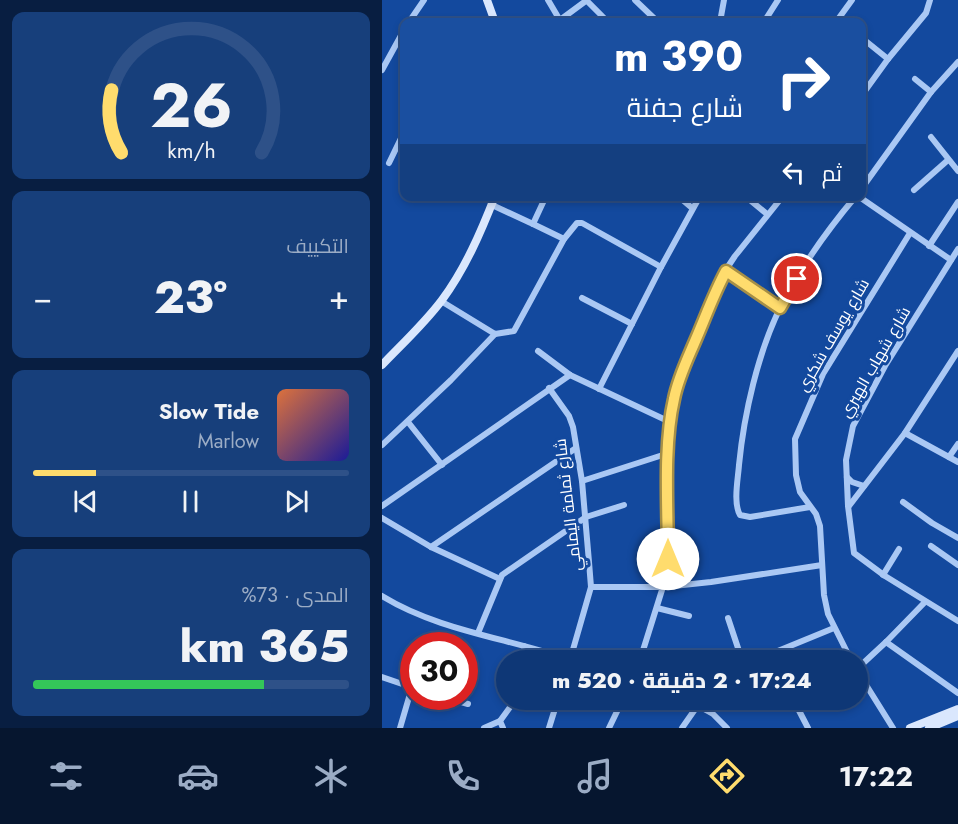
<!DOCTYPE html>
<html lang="ar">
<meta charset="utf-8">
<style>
:root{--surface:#0e3776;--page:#173f7b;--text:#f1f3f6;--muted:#9bacc5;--line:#2e5188;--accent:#ffdc6d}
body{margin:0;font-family:Jost,Cairo,sans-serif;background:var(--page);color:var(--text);direction:rtl;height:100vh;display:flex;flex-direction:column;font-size:22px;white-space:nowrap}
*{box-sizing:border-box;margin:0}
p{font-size:20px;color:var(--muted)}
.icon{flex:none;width:33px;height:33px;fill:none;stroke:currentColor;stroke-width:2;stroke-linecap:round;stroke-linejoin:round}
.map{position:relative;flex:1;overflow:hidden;direction:ltr}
.panel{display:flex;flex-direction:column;gap:12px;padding:12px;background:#081e41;width:382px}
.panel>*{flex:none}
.top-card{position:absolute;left:18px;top:18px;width:466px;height:183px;border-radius:12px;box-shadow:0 3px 9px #0003,0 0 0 2px var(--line);direction:rtl;background:#1a4fa0;color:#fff;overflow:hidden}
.speed{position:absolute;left:18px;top:632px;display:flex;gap:12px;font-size:30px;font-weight:700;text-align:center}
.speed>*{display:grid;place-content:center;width:78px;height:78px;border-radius:50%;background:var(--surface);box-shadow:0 3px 9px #0003,0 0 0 2px var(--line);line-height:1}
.speed .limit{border:9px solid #d22;background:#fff;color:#111}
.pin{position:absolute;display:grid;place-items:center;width:51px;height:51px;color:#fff;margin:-26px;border:3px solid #fff;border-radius:50%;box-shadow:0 2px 6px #0007}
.me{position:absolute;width:66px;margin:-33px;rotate:0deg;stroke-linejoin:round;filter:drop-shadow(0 0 4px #0008)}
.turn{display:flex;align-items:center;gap:21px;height:126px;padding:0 24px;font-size:27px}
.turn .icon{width:78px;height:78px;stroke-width:2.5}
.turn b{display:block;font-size:42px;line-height:51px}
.then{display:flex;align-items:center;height:57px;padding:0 24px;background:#0003;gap:12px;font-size:22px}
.big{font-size:45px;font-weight:800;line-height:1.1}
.panel .tile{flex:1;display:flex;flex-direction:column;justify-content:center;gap:9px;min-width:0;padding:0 21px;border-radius:12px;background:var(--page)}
.panel .dial{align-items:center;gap:0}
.dial svg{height:156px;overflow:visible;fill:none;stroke:var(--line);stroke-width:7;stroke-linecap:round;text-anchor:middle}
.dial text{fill:var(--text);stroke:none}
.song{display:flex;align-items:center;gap:18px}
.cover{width:72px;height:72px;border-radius:9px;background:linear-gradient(135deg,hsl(20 70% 55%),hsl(240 70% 35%))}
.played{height:6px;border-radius:3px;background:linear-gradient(90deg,var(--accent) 20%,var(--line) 20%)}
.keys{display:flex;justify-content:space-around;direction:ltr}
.heat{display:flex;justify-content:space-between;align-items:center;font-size:33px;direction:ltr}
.charge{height:9px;border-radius:4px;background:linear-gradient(90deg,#34c759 73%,var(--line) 0)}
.trip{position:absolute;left:114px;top:650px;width:372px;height:60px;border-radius:30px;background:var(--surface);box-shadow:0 3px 9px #0003,0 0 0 2px var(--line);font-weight:800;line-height:60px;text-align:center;direction:rtl}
.menu{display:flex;height:96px;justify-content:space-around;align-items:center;background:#06162f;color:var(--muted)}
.menu .icon{width:42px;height:42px}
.menu .selected{color:var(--accent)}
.menu b{font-size:27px;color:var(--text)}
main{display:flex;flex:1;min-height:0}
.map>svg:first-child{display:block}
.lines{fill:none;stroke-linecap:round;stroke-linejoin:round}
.street{stroke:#aac8f4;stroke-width:6}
.secondary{stroke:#dae7fd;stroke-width:8}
.route-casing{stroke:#a68f47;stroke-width:15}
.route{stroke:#ffdc6d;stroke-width:10}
.labels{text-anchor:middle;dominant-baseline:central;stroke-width:6;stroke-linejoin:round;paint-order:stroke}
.street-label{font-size:16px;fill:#fff;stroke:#13499e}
</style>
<main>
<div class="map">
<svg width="576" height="728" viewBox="0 0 576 728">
<rect width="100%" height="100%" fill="#13499e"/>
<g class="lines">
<g class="street">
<polyline points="166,0 179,22"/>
<polyline points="253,0 276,22"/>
<polyline points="205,1 226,22"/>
<polyline points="178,20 205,0"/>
<polyline points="311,20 323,19 333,22"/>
<polyline points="27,22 42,0"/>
<polyline points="338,22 342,0"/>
<polyline points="382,22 396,0"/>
<polyline points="454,22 470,0"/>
<polyline points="480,38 506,59"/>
<polyline points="0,70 22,30"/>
<polyline points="533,79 549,92"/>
<polyline points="480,95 506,59 544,13 548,0"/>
<polyline points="549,137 576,171"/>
<polyline points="7,163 22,132"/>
<polyline points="480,188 549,92 576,62"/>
<polyline points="532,190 566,160"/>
<polyline points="164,196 151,224 182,239"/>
<polyline points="296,196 310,208"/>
<polyline points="363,196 385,214"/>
<polyline points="476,196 569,260"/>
<polyline points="110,205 151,224"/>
<polyline points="547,246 576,202"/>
<polyline points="576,249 503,366 471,426 464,460 466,506 472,553 503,576 576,621"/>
<polyline points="343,271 398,308"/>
<polyline points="200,298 250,324"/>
<polyline points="59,301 113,334 132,331 182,239 195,223 200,223 279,267"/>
<polyline points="156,351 188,375 288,422"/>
<polyline points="167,388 187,416 191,427 200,481 207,562 209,587 188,660"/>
<polyline points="217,389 279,267 318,196"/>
<polyline points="26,422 60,465"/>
<polyline points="523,433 576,462"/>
<polyline points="0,445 69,380 113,334"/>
<polyline points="567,457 576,444"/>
<polyline points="465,477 470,482 482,486"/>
<polyline points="200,481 287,453"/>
<polyline points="521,502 550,523 576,538"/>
<polyline points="0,506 188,375"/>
<polyline points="467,506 523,433 576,351"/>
<path d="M428,507L368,517L358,515C351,503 356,479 357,465C362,414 376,352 399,306C418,269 447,228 474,196"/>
<polyline points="0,518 49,547 118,579"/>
<polyline points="549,546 576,565"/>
<polyline points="49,547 194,448"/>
<polyline points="501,575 517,549"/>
<polyline points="209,587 282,587 329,582 440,565"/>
<path d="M0,596C57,631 126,638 189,660"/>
<polyline points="275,608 307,616"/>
<polyline points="346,618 360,660"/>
<polyline points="96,633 120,575 204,517 242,505"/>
<polyline points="504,642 576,693"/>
<polyline points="142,646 144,660"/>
<polyline points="258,660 285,574 287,453 288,422 292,398 298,376 343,271 353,256 401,196"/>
<polyline points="374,660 452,628"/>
<polyline points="469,660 446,614 442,595 438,526 434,514 418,492 414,475 413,439 441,374 528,233"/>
<polyline points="476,668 504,642 543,602"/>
<polyline points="476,672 511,728"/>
<polyline points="0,677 32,688"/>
<polyline points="476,693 485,688"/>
<polyline points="59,696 86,704"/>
<polyline points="304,699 331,714 345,728"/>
<polyline points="411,699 426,728"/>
<polyline points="454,702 461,699"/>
<polyline points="18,728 30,687"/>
<polyline points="102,728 118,721"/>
<polyline points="121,728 118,721 134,699"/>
<polyline points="167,728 176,699"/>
<polyline points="227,728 241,699"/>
<polyline points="300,728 316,705"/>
</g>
<g class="secondary">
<polyline points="105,0 113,22"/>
<path d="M0,365C20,344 42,324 60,300C83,269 99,232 113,196"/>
<polyline points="528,728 576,709"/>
<polyline points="547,728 576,716"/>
</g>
</g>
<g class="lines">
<g class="route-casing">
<path id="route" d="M286,559C286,510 281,446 292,399C296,378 306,358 314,339C324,316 332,293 344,271L398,308L415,279"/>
</g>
<use href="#route" class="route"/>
</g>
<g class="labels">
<g class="street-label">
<text transform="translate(451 335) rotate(-60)">شارع يوسف شكري</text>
<text transform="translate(493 362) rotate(-60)">شارع شهاب الهبري</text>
<text transform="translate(186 505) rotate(-97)">شارع ثمامة اليمامي</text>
</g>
</g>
</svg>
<div class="speed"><div class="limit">30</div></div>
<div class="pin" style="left:415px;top:279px;background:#d93025"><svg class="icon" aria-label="arrive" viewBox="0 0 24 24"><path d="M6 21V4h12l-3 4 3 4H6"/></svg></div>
<svg class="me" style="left:286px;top:559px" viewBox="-20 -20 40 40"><circle r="19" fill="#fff"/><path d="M0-13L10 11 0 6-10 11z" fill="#ffdc6d"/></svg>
<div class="trip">17:24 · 2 دقيقة · 520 m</div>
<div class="top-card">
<div class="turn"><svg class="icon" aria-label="right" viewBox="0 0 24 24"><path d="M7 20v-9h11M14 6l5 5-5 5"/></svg><div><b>390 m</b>شارع جفنة</div></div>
<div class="then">ثم<svg class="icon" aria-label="left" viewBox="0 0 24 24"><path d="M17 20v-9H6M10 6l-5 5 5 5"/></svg></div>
</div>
</div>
<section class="panel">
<div class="tile dial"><svg viewBox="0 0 100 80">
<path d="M14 69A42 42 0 1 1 86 69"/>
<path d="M14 69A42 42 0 0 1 9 37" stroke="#ffdc6d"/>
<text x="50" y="56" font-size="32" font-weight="700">26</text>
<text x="50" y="72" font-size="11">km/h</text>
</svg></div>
<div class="tile"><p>التكييف</p>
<div class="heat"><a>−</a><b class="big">23°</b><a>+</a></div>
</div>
<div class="tile">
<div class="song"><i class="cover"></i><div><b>Slow Tide</b><p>Marlow</p></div></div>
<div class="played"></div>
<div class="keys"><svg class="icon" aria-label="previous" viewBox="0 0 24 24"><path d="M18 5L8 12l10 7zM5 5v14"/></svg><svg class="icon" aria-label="pause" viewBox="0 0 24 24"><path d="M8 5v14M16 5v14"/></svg><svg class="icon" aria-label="next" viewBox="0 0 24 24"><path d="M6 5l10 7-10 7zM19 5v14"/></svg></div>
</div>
<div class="tile"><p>المدى · 73%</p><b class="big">365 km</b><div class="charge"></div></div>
</section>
</main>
<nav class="menu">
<b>17:22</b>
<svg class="icon selected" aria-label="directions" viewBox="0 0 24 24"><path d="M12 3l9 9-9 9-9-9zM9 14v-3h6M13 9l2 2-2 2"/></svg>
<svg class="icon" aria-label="music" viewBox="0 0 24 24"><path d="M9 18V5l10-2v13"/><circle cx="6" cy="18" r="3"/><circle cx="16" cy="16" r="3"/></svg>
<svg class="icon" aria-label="phone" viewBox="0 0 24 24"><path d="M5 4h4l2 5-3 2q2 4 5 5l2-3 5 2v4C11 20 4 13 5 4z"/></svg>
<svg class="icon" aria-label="climate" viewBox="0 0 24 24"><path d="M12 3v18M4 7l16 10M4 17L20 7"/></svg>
<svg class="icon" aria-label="car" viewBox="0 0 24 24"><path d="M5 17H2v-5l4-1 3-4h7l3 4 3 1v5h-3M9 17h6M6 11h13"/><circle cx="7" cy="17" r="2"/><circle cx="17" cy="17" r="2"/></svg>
<svg class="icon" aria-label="filters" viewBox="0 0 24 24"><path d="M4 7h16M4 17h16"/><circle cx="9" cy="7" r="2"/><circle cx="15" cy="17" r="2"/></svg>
</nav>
